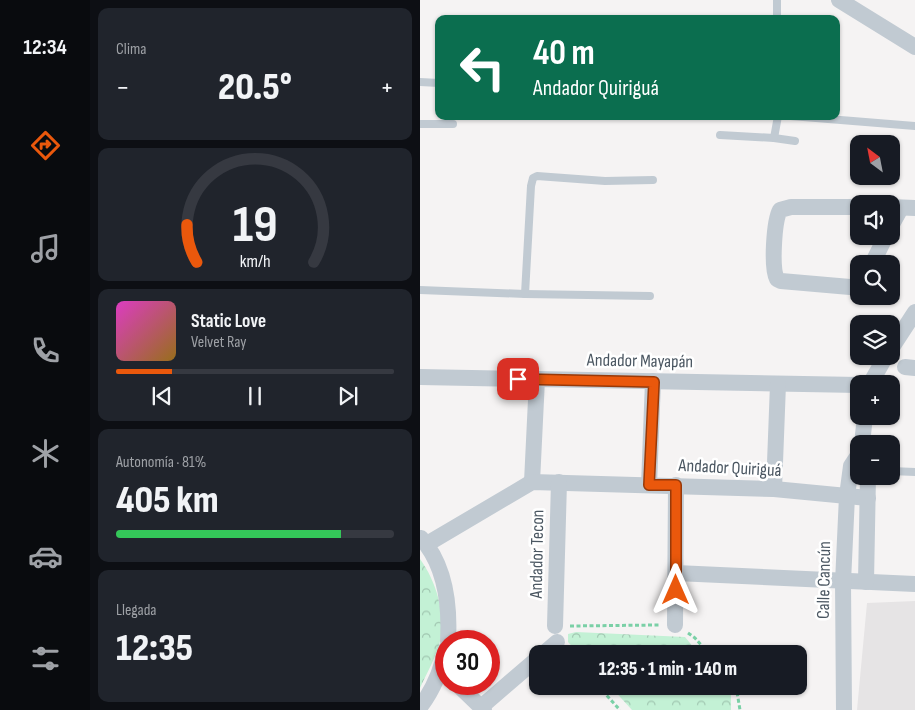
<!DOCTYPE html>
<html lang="es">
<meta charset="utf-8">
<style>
:root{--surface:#171b24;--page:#20242c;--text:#f1f3f6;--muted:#9ea1a6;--line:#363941;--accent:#ea580c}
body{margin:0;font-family:"Sofia Sans Condensed",sans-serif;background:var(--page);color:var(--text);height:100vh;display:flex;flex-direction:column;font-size:19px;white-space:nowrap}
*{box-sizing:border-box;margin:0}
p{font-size:16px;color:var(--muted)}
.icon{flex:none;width:28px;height:28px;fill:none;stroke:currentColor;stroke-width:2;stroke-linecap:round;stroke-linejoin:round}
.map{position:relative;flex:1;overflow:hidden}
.side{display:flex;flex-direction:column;gap:8px;padding:8px;background:#0d0f14;width:330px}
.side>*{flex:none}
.banner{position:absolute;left:15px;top:15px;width:405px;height:105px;border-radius:10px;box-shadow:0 1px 4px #0004;background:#0b6e4f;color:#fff;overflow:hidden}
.needle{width:32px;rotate:328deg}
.tools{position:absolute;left:430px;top:135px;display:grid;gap:10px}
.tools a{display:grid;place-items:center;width:50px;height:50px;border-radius:10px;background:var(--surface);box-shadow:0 1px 4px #0004;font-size:25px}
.speed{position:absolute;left:15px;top:630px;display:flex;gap:10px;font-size:25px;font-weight:700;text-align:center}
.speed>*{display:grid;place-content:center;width:65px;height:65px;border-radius:50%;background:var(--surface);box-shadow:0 1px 4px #0004;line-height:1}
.speed .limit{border:8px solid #d22;background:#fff;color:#111}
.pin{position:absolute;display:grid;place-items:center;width:42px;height:42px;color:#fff;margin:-21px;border-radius:10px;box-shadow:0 2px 8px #0006}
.me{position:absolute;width:55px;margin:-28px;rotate:0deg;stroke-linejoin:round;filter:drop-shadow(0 0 4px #0008)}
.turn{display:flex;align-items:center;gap:18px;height:105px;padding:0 15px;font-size:22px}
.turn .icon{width:65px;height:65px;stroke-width:2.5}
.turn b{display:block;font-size:35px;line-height:42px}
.big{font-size:38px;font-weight:800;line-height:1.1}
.side .tile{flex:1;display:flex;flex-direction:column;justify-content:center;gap:8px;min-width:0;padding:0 18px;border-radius:10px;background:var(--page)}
.side .dial{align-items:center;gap:0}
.dial svg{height:130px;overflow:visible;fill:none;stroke:var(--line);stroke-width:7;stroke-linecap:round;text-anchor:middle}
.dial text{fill:var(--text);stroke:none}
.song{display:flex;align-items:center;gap:15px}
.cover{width:60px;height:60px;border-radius:8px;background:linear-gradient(135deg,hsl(310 70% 55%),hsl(40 70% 35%))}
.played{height:5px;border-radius:2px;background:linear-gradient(90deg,var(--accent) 20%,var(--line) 20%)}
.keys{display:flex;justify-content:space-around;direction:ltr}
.heat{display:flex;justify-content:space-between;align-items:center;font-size:28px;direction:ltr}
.charge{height:8px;border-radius:4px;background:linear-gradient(90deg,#34c759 81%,var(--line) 0)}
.trip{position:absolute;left:109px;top:645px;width:278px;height:50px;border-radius:10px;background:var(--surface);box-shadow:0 1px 4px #0004;font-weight:800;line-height:50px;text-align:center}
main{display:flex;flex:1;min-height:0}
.tabs{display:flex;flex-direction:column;width:90px;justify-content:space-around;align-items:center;background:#090b0e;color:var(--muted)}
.tabs .icon{width:35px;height:35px}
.tabs .on{color:var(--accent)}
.tabs b{font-size:22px;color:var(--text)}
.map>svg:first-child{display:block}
.education{fill:#e6e4e5}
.forest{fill:url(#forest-crowns)}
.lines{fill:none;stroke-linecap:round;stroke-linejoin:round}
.path{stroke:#7ad0a6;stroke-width:3;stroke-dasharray:4 2.5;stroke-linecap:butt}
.service{stroke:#c1cad2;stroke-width:8}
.minor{stroke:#c1cad2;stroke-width:16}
.route-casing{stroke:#983908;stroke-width:12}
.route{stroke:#ea580c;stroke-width:9}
.labels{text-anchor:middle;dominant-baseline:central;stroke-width:5;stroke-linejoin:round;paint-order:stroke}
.street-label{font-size:18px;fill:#4a5661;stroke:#fff}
</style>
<main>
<nav class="tabs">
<b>12:34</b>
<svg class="icon on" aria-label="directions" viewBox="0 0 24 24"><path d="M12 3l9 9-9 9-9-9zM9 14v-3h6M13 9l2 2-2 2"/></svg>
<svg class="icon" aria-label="music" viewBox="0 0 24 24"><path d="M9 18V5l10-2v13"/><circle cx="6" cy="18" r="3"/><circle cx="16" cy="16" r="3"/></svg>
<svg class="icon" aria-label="phone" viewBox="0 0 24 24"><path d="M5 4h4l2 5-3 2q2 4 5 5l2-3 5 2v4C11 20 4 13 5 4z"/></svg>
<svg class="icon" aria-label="climate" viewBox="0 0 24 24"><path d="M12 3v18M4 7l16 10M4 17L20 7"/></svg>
<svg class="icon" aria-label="car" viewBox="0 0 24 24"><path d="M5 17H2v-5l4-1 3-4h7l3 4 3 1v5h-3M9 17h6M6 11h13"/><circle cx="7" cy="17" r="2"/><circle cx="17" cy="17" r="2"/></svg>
<svg class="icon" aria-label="filters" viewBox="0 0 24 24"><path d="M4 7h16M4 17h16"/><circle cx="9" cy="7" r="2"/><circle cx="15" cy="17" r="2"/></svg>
</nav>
<section class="side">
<div class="tile"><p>Clima</p>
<div class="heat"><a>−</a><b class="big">20.5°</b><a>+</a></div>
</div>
<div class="tile dial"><svg viewBox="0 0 100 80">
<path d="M14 69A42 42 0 1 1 86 69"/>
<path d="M14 69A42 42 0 0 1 8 46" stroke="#ea580c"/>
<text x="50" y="56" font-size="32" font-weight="700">19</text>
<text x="50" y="72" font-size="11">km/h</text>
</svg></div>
<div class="tile">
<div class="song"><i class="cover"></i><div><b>Static Love</b><p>Velvet Ray</p></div></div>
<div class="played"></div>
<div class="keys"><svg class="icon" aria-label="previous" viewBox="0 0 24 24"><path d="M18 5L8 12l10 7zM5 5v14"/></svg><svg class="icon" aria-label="pause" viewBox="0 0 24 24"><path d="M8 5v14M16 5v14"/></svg><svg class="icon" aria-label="next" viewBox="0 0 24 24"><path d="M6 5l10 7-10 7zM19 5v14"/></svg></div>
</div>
<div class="tile"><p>Autonomía · 81%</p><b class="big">405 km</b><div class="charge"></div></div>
<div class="tile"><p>Llegada</p><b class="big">12:35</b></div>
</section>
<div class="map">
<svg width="495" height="710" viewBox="0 0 495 710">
<defs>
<pattern id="forest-crowns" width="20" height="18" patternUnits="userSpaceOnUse" patternTransform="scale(1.25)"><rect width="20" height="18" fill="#c3f1d5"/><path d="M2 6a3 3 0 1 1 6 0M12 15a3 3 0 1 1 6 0" fill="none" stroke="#a0c6b0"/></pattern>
</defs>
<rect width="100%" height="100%" fill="#f5f3f3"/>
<polygon class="education" points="495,601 495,710 437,710 447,603"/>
<g class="forest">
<path d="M0,559C16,581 26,613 20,641C16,657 7,673 0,688Z"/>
<polygon points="156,632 265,637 279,654 159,654 148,642 148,634"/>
<polygon points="190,686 307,686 311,690 311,710 212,710"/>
</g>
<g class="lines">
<g class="path">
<polyline points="150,626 239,625"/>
<polyline points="268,633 275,638 289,654"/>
<polyline points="178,686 200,710"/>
<polyline points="316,686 320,710"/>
</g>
<g class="service">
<polyline points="357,0 357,19"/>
<polyline points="0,82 19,83"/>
<polyline points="371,116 495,126"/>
<polyline points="0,124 33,124"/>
<polyline points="300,135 354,138 375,141"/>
<polyline points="354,138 358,116"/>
<polyline points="0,290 105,294 230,296"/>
<polyline points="105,294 111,186 113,178 117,176 185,181 233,180"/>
<polyline points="471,471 495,472"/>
</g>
<g class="minor">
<polyline points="419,0 495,47"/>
<path d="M439,207H371L360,210C354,221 351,268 357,279L361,281L430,287L439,285"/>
<polyline points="471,207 495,208"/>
<polyline points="471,226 481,208"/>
<polyline points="452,264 466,236"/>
<polyline points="471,349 495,312"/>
<polyline points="485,367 495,368"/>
<polyline points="0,377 439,385"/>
<polyline points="450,384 466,356"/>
<polyline points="442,444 445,416"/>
<polyline points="112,482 117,379"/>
<polyline points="229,485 233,381"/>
<polyline points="354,489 358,384"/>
<path d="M1,538C26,566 30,605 28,641"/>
<polyline points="7,544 112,482 354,489 448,498"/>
<polyline points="256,573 495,584"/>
<polyline points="446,582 448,476"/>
<polyline points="255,625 256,485"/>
<polyline points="135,626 139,482"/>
<polyline points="123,654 137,642"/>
<polyline points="37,684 64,710"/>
<path d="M0,707C14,689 21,671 26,649"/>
<polyline points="61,707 118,658"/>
<polyline points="424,710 423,582 427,496 431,466 439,454"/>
</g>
</g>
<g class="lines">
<g class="route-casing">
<polyline id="route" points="98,379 234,382 229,485 256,485 256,590"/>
</g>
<use href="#route" class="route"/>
</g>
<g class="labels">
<g class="street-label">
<text transform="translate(220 361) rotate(1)">Andador Mayapán</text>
<text transform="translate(310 468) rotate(3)">Andador Quiriguá</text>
<text transform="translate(117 554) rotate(-89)">Andador Tecon</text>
<text transform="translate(404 580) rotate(-89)">Calle Cancún</text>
</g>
</g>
</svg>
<div class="tools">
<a><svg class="needle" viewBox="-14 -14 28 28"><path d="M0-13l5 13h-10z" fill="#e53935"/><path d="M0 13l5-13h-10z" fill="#9ea1a6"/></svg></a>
<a><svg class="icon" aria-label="sound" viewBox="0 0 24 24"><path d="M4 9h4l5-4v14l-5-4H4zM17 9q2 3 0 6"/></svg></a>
<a><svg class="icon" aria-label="search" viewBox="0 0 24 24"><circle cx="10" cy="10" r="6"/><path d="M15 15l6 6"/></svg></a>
<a><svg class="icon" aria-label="layers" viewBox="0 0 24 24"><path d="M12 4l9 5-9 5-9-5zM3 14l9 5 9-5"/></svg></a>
<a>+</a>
<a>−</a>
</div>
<div class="speed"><div class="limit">30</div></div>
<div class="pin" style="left:98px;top:379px;background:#d93025"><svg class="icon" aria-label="arrive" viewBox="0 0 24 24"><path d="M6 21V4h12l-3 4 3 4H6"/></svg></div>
<svg class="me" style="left:256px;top:590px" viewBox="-20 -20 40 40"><path d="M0-17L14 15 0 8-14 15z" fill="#ea580c" stroke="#fff" stroke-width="4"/></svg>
<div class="trip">12:35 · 1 min · 140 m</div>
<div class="banner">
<div class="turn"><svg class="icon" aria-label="left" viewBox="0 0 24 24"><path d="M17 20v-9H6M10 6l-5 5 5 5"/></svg><div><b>40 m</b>Andador Quiriguá</div></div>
</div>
</div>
</main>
